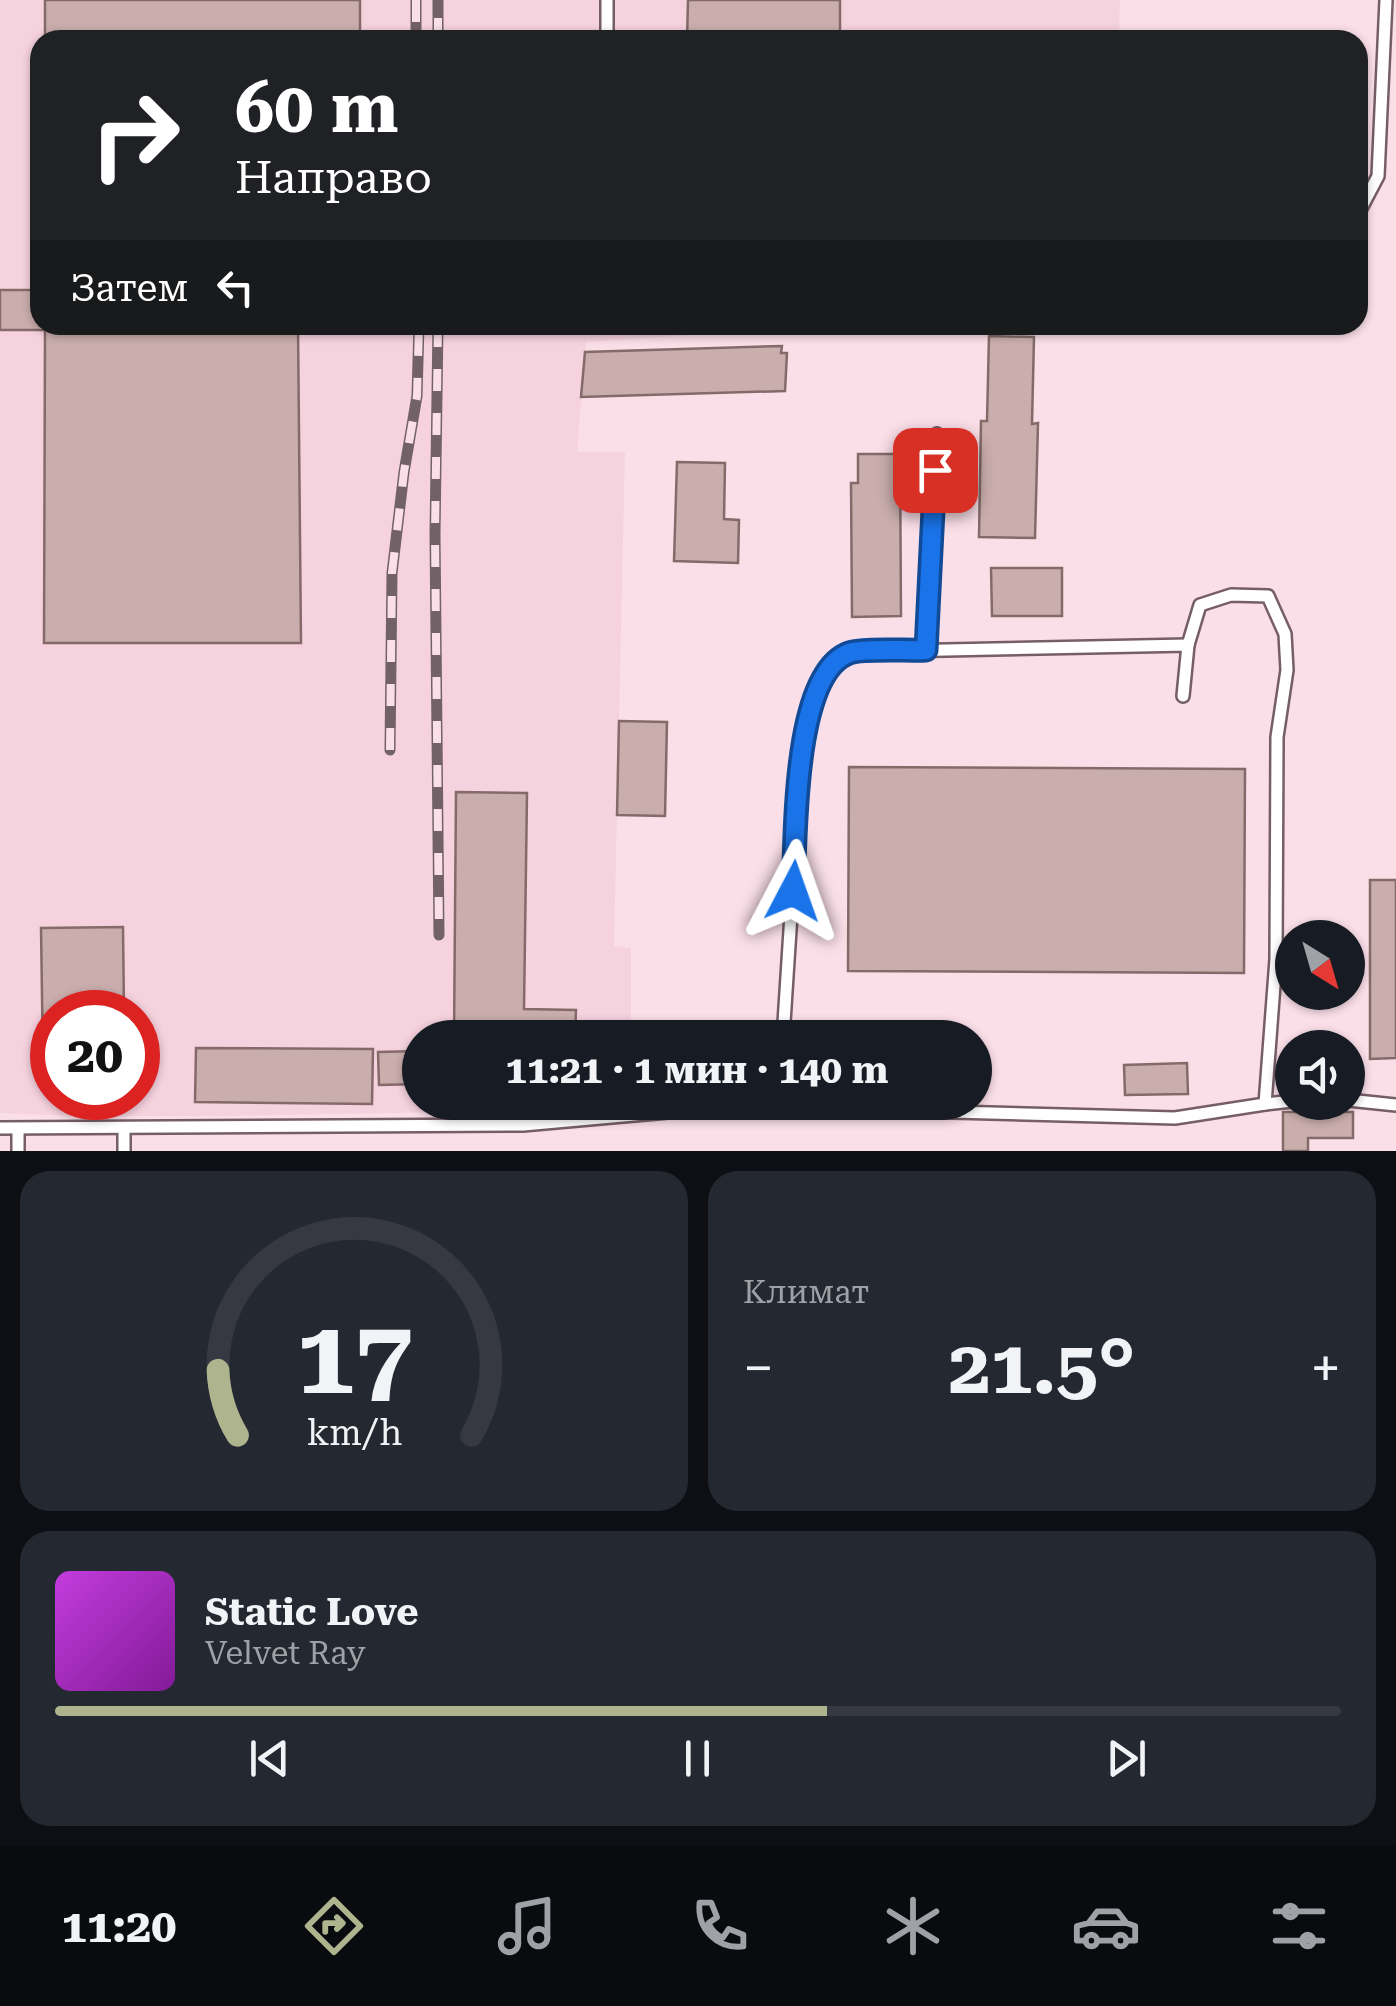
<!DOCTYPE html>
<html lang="ru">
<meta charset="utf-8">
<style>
:root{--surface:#171b24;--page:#242831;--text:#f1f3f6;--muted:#9ea1a6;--line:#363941;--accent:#adb48e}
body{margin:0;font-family:"Roboto Serif",serif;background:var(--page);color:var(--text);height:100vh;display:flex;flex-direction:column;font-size:38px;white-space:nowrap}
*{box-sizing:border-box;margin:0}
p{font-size:32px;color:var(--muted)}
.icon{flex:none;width:55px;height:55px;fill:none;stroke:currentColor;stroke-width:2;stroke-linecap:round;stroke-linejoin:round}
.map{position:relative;height:1151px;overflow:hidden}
.sheet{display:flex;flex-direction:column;gap:20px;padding:20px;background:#0d0f14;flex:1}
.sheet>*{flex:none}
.guide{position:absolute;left:30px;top:30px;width:1338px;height:305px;border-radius:30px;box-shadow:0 2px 8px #0004;background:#202124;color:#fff;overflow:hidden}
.needle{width:65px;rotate:143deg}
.fabs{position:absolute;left:1275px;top:920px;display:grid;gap:20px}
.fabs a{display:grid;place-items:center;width:90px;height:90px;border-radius:50%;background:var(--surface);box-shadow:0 2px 8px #0004;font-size:50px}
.speed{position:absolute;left:30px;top:990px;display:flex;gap:20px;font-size:50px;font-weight:700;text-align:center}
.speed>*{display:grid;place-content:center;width:130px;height:130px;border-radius:50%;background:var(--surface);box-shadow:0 2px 8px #0004;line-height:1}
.speed .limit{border:15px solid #d22;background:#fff;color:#111}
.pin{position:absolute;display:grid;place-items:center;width:85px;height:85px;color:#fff;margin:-42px;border-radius:20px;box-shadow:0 5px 15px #0006}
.me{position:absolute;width:110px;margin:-55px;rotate:4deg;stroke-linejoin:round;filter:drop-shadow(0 0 8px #0008)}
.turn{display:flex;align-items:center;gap:35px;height:210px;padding:0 40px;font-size:45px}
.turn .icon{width:130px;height:130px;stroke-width:2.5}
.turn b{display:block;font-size:70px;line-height:85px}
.then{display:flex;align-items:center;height:95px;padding:0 40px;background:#0003;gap:20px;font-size:38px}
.big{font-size:75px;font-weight:700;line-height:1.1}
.sheet .tile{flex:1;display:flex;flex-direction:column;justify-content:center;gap:15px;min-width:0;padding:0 35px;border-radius:30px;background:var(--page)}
.sheet .dial{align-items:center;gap:0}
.dial svg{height:260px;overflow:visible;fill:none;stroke:var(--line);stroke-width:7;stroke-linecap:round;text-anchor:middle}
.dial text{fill:var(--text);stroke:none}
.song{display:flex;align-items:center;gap:30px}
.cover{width:120px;height:120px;border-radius:15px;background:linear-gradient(135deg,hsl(290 70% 55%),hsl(290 70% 35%))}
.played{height:10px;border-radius:5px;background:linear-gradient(90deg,var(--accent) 60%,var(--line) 60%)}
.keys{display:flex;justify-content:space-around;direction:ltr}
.heat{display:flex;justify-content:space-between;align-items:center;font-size:55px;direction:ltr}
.sheet .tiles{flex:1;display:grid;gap:20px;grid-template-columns:1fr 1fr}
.tile:last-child{grid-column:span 2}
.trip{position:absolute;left:402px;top:1020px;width:590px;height:100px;border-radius:50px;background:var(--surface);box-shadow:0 2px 8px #0004;font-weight:700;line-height:100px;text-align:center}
.tab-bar{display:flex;height:160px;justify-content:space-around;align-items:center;background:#090b0e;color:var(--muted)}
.tab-bar .icon{width:70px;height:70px}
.tab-bar .on{color:var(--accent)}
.tab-bar b{font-size:45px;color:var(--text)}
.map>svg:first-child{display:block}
.built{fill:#f6d2de;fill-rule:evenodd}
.building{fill:#caaead;stroke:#846b6a;stroke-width:2.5}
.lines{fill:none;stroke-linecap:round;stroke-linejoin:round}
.service-casing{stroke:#765e66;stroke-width:16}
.service{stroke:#fff;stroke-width:11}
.rail-casing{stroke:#726268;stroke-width:11}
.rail{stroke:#fbdfe8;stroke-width:8;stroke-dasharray:22;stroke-linecap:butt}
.route-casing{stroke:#114b97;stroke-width:25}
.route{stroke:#1a73e8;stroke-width:18}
</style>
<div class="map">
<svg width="1396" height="1151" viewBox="0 0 1396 1151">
<rect width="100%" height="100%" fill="#fbdfe8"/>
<path class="built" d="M0,0H1120L1119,40H40V325H837L586,342L577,452H625L614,946L631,948V1037L420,1038V1102L618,1103L514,1111L230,1116H81L0,1113ZM52,1012H138V1098H52Z"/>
<g class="building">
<rect x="45" y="0" width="315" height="40"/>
<polygon points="688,0 840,0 840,40 687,40"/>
<polygon points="0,290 40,290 40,325 298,325 301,643 44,643 45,330 0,330"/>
<polygon points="989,336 1034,337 1032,424 1038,423 1035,538 979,537 981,421 987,421"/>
<polygon points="782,346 781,353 787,353 785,391 581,397 585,352"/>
<polygon points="858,454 900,454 901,616 852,617 851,483 858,483"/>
<polygon points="677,462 725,463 724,519 739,520 738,563 674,561"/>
<polygon points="991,568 1062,568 1062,616 992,616"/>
<polygon points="619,721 667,722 665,816 617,815"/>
<polygon points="849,767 1245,769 1244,973 848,971"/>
<polygon points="456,792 527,793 524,1009 576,1010 575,1038 454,1038"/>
<polygon points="1370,880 1396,880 1396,1058 1370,1059"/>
<polygon points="123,927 124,1012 52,1012 52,1062 43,1062 41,928"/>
<polygon points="196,1048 373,1049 372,1104 195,1102"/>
<polygon points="420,1051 420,1084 379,1085 378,1052"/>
<polygon points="1187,1063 1188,1094 1125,1095 1124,1065"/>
<polygon points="1283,1112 1353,1112 1353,1138 1308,1138 1308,1151 1283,1151"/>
</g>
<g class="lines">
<g class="service-casing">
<g id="service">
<polyline points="607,40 607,0"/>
<polyline points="1358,214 1378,176 1386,0"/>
<polyline points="926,650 937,434"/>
<polyline points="783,1038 802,745 812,701 831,664 851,652 1188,645 1183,696"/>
<polyline points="1348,1100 1396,1105"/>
<polyline points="779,1104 879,1110 1175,1118 1265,1104 1276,959 1277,737 1287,670 1285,634 1268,596 1231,595 1200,605 1188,645"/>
<polyline points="1265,1104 1292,1101"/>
<polyline points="0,1128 523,1125 779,1102"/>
<polyline points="18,1151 18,1129"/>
<polyline points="124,1151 124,1128"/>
</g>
</g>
<use href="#service" class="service"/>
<g class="rail-casing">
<g id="rail">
<polyline points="416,0 416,40"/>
<polyline points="438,40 438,0"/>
<polyline points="438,325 435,534 439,935"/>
<polyline points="390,750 392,573 404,472 417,396 419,325"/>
</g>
</g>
<use href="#rail" class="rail"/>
</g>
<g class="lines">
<g class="route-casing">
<path id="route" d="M793,891C796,839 792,674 849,653C862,648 910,651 926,650L935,470"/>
</g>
<use href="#route" class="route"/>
</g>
</svg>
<div class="fabs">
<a><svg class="needle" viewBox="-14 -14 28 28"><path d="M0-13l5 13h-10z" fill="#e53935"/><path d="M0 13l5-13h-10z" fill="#9ea1a6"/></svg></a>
<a><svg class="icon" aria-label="sound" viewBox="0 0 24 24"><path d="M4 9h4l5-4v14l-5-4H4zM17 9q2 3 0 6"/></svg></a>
</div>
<div class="speed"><div class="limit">20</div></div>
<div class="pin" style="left:935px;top:470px;background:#d93025"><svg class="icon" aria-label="arrive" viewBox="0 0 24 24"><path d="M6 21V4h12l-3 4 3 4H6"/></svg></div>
<svg class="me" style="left:793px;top:891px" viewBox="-20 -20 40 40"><path d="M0-17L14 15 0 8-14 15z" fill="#1a73e8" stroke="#fff" stroke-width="4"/></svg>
<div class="trip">11:21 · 1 мин · 140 m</div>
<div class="guide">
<div class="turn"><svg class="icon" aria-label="right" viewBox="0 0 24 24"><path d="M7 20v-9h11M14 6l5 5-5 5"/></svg><div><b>60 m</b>Направо</div></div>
<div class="then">Затем<svg class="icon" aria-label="left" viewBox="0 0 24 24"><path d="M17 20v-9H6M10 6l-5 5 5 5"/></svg></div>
</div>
</div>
<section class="sheet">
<div class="tiles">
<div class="tile dial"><svg viewBox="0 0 100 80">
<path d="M14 69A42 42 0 1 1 86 69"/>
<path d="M14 69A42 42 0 0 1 8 49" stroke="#adb48e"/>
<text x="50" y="56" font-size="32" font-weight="700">17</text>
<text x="50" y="72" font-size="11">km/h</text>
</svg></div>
<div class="tile"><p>Климат</p>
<div class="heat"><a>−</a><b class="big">21.5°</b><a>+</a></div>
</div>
<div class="tile">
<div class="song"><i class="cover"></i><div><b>Static Love</b><p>Velvet Ray</p></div></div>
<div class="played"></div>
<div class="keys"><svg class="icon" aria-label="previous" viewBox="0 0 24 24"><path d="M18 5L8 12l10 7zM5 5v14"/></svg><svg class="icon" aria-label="pause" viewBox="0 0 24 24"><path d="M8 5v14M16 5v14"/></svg><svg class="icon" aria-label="next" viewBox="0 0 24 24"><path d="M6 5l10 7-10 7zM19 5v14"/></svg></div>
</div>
</div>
</section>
<nav class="tab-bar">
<b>11:20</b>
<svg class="icon on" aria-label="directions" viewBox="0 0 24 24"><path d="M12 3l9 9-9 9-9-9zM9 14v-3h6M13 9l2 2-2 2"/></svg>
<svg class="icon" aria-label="music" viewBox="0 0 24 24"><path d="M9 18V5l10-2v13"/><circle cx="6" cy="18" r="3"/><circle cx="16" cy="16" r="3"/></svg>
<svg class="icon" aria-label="phone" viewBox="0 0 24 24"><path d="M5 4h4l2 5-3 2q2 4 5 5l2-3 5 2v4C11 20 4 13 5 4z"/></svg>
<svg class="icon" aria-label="climate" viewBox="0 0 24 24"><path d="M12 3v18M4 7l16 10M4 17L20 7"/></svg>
<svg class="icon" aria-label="car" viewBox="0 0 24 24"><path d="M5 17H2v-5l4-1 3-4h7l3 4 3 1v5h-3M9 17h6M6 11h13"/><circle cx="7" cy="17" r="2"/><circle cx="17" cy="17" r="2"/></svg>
<svg class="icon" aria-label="filters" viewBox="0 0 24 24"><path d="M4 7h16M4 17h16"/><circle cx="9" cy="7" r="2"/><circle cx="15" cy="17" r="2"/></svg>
</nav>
